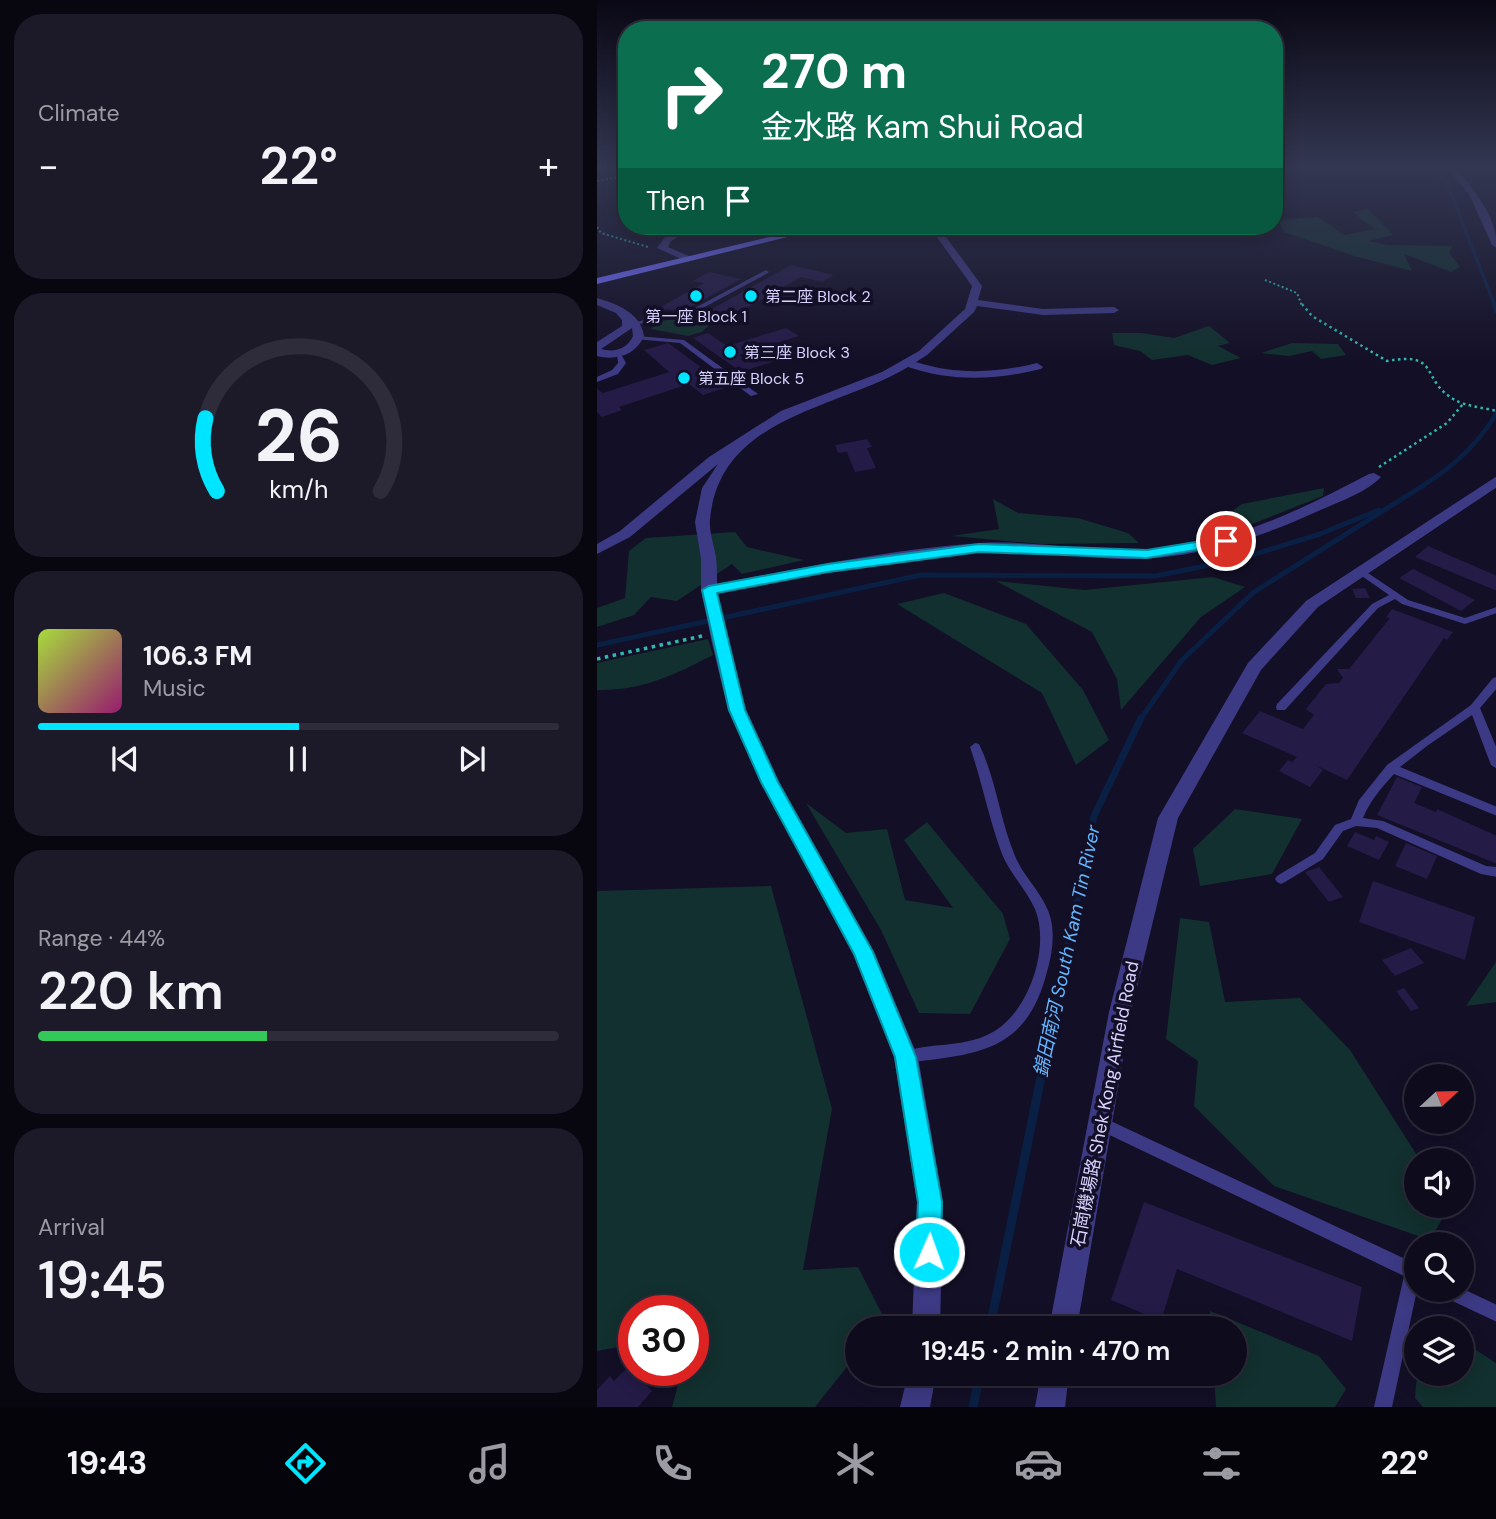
<!DOCTYPE html>
<meta charset="utf-8">
<style>
:root{--surface:#0e0b1c;--page:#1c1929;--text:#f1f3f6;--muted:#9b9ba3;--line:#2e2b3b;--accent:#00e5ff}
body{margin:0;font-family:"DM Sans","Noto Sans TC",sans-serif;background:var(--page);color:var(--text);height:100vh;display:flex;flex-direction:column;font-size:26px;white-space:nowrap}
*{box-sizing:border-box;margin:0}
p{font-size:23px;color:var(--muted)}
.icon{flex:none;width:38px;height:38px;fill:none;stroke:currentColor;stroke-width:2;stroke-linecap:round;stroke-linejoin:round}
.map{position:relative;flex:1;overflow:hidden}
.details{display:flex;flex-direction:column;gap:14px;padding:14px;background:#08060f;width:597px}
.details>*{flex:none}
.guide{position:absolute;left:21px;top:21px;width:665px;height:214px;border-radius:28px;box-shadow:0 4px 18px #0003,0 0 0 2px var(--line);background:#0b6e4f;color:#fff;overflow:hidden}
.needle{width:46px;rotate:68deg}
.buttons{position:absolute;left:807px;top:1064px;display:grid;gap:14px}
.buttons a{display:grid;place-items:center;width:70px;height:70px;border-radius:50%;background:var(--surface);box-shadow:0 4px 18px #0003,0 0 0 2px var(--line);font-size:35px}
.speed{position:absolute;left:21px;top:1295px;display:flex;gap:14px;font-size:35px;font-weight:700;text-align:center}
.speed>*{display:grid;place-content:center;width:91px;height:91px;border-radius:50%;background:var(--surface);box-shadow:0 4px 18px #0003,0 0 0 2px var(--line);line-height:1}
.speed .limit{border:10px solid #d22;background:#fff;color:#111}
.pin{position:absolute;display:grid;place-items:center;width:60px;height:60px;color:#fff;margin:-30px;border:4px solid #fff;border-radius:50%;box-shadow:0 2px 7px #0007}
.me{position:absolute;width:77px;margin:-38px;rotate:2deg;stroke-linejoin:round;filter:drop-shadow(0 0 5px #0008)}
.turn{display:flex;align-items:center;gap:24px;height:147px;padding:0 28px;font-size:32px}
.turn .icon{width:91px;height:91px;stroke-width:2.5}
.turn b{display:block;font-size:49px;line-height:60px}
.then{display:flex;align-items:center;height:66px;padding:0 28px;background:#0003;gap:14px;font-size:26px}
.big{font-size:52px;font-weight:600;line-height:1.1}
.details .tile{flex:1;display:flex;flex-direction:column;justify-content:center;gap:10px;min-width:0;padding:0 24px;border-radius:28px;background:var(--page)}
.details .dial{align-items:center;gap:0}
.dial svg{height:182px;overflow:visible;fill:none;stroke:var(--line);stroke-width:7;stroke-linecap:round;text-anchor:middle}
.dial text{fill:var(--text);stroke:none}
.song{display:flex;align-items:center;gap:21px}
.cover{width:84px;height:84px;border-radius:10px;background:linear-gradient(135deg,hsl(80 70% 55%),hsl(320 70% 35%))}
.played{height:7px;border-radius:4px;background:linear-gradient(90deg,var(--accent) 50%,var(--line) 50%)}
.keys{display:flex;justify-content:space-around;direction:ltr}
.heat{display:flex;justify-content:space-between;align-items:center;font-size:38px;direction:ltr}
.charge{height:10px;border-radius:5px;background:linear-gradient(90deg,#34c759 44%,var(--line) 0)}
.trip{position:absolute;left:248px;top:1316px;width:402px;height:70px;border-radius:35px;background:var(--surface);box-shadow:0 4px 18px #0003,0 0 0 2px var(--line);font-weight:600;line-height:70px;text-align:center}
.dock{display:flex;height:112px;justify-content:space-around;align-items:center;background:#06040b;color:var(--muted)}
.dock .icon{width:49px;height:49px}
.dock .selected{color:var(--accent)}
.dock b{font-size:32px;color:var(--text)}
main{display:flex;flex:1;min-height:0}
.map>svg:first-child{display:block}
.green{fill:#12302f}
.lines{fill:none;stroke-linecap:round;stroke-linejoin:round}
.stream-far4{stroke:#0a1f44;stroke-width:3.5}
.stream-far3{stroke:#0a1f44;stroke-width:4.5}
.stream-far2{stroke:#0a1f44;stroke-width:5}
.stream-far1{stroke:#0a1f44;stroke-width:7}
.stream{stroke:#0a1f44;stroke-width:9}
.building{fill:#241b47}
.path-far2{stroke:#2fb8b0;stroke-width:2;stroke-dasharray:2 2.5;stroke-linecap:butt}
.path-far1{stroke:#2fb8b0;stroke-width:2.5;stroke-dasharray:2.5 3.5;stroke-linecap:butt}
.path{stroke:#2fb8b0;stroke-width:3.5;stroke-dasharray:3.5 4.5;stroke-linecap:butt}
.service{fill:#3d3a85;fill-rule:evenodd}
.minor{fill:#3d3a85;fill-rule:evenodd}
.secondary{fill:#6f6bff;fill-rule:evenodd}
.route{fill:#00e5ff;stroke:#0095a6;stroke-width:2}
.poi-dot{fill:#00e5ff;stroke:#130f26;stroke-width:2.5}
.labels{text-anchor:middle;dominant-baseline:central;stroke-width:7;stroke-linejoin:round;paint-order:stroke}
.far-poi-label{font-size:16px;fill:#d9d4ff;stroke:#130f26;text-anchor:start}
.street-label{font-size:18px;fill:#d9d4ff;stroke:#130f26}
.water-label{font-size:19px;font-style:italic;fill:#62b6ff;stroke:#130f26}
</style>
<main>
<section class="details">
<div class="tile"><p>Climate</p>
<div class="heat"><a>−</a><b class="big">22°</b><a>+</a></div>
</div>
<div class="tile dial"><svg viewBox="0 0 100 80">
<path d="M14 69A42 42 0 1 1 86 69"/>
<path d="M14 69A42 42 0 0 1 9 37" stroke="#00e5ff"/>
<text x="50" y="56" font-size="32" font-weight="700">26</text>
<text x="50" y="72" font-size="11">km/h</text>
</svg></div>
<div class="tile">
<div class="song"><i class="cover"></i><div><b>106.3 FM</b><p>Music</p></div></div>
<div class="played"></div>
<div class="keys"><svg class="icon" aria-label="previous" viewBox="0 0 24 24"><path d="M18 5L8 12l10 7zM5 5v14"/></svg><svg class="icon" aria-label="pause" viewBox="0 0 24 24"><path d="M8 5v14M16 5v14"/></svg><svg class="icon" aria-label="next" viewBox="0 0 24 24"><path d="M6 5l10 7-10 7zM19 5v14"/></svg></div>
</div>
<div class="tile"><p>Range · 44%</p><b class="big">220 km</b><div class="charge"></div></div>
<div class="tile"><p>Arrival</p><b class="big">19:45</b></div>
</section>
<div class="map">
<svg width="900" height="1407" viewBox="0 0 900 1407">
<rect width="100%" height="100%" fill="#130f26"/>
<g class="green">
<polygon points="771,209 796,235 772,241 791,245 856,246 852,252 863,267 854,272 807,254 815,271 757,256 687,232 681,220 721,217 747,235 777,229 756,212"/>
<polygon points="100,316 117,320 105,332 91,336 54,329 63,321"/>
<polygon points="612,326 633,343 621,346 644,358 615,365 591,355 555,360 543,351 517,345 515,333 544,333 577,338"/>
<polygon points="695,343 741,344 749,355 724,359 715,351 692,356 664,353"/>
<polygon points="727,488 726,496 650,526 618,523 645,504"/>
<polygon points="396,499 421,513 481,518 531,533 542,543 443,544 355,536 402,529"/>
<polygon points="138,532 150,547 207,560 145,574 135,564 80,601 54,597 37,615 0,627 0,608 28,598 32,551 49,538"/>
<polygon points="616,577 648,587 604,617 524,710 520,679 495,632 399,581 488,590"/>
<polygon points="347,593 429,624 486,690 512,740 479,765 445,693 300,604"/>
<path d="M111,639L116,655C77,675 45,691 0,690V663Z"/>
<polygon points="209,803 249,833 290,829 308,900 356,908 307,840 330,822 406,914 413,939 373,1014 322,1013 284,930"/>
<polygon points="638,809 705,819 675,874 603,886 596,849"/>
<polygon points="174,886 235,1109 206,1270 261,1267 285,1314 276,1328 261,1328 261,1353 218,1407 75,1407 84,1374 80,1370 96,1370 96,1311 37,1311 37,1344 0,1351 0,891"/>
<polygon points="583,918 612,922 628,1002 703,998 753,1050 823,1160 819,1160 819,1206 852,1207 833,1240 677,1186 597,1106 601,1061 569,1039"/>
<polygon points="899,962 899,1002 869,1006"/>
<polygon points="613,1311 722,1356 749,1389 738,1407 619,1407 617,1374 639,1374 639,1328 614,1328"/>
<polygon points="865,1341 899,1363 899,1407 826,1407 818,1398 820,1374 864,1374"/>
</g>
<g class="lines">
<polyline class="stream-far4" points="829,165 849,181 898,306"/>
<g class="stream-far3">
<polyline points="897,304 900,312"/>
<path d="M825,486C856,467 882,444 900,412"/>
</g>
<g class="stream-far2">
<polyline points="0,645 324,575 559,576 642,559 723,534 782,510"/>
<polyline points="543,720 585,660 657,592 827,485"/>
</g>
<polyline class="stream-far1" points="456,1020 497,816 544,718"/>
<g class="stream">
<polyline points="393,1328 456,1018"/>
<polyline points="376,1407 383,1374"/>
</g>
</g>
<g class="building">
<polygon points="194,265 237,275 225,282 204,277 142,312 135,310 120,319 104,315"/>
<polygon points="112,272 144,279 88,310 60,309 107,283 96,281"/>
<polygon points="189,328 202,336 142,355 153,362 208,345 215,349 144,372 96,338 111,333 130,346"/>
<polygon points="71,343 131,387 106,395 92,384 22,407 25,410 5,417 0,412 0,389 6,393 72,372 47,350"/>
<polygon points="270,439 275,447 270,448 279,468 258,472 250,452 241,453 238,445"/>
<polygon points="831,546 900,576 900,591 818,557"/>
<polygon points="816,569 878,600 864,611 802,578"/>
<polygon points="768,588 773,598 759,598 755,589"/>
<polygon points="795,609 856,632 850,640 847,638 750,780 718,765 726,770 713,787 682,771 691,760 695,762 700,757 645,733 663,711 706,729 717,715 709,709 729,684 742,683 746,678 740,669 752,669 793,618 789,617"/>
<polygon points="800,777 825,787 817,803 839,812 840,809 900,836 900,864 780,815"/>
<polygon points="758,832 777,840 779,836 792,842 782,860 750,846"/>
<polygon points="809,843 840,856 830,879 798,866"/>
<polygon points="722,867 746,897 732,902 708,872"/>
<polygon points="776,881 878,917 868,960 762,922"/>
<polygon points="814,948 827,963 798,976 785,960"/>
<polygon points="807,988 822,1008 814,1011 799,991"/>
<polygon points="547,1202 765,1287 755,1341 580,1269 564,1321 514,1300"/>
<polygon points="32,1366 55,1391 41,1407 0,1407 0,1390 13,1376 17,1381"/>
</g>
<g class="lines">
<g class="path-far2">
<polyline points="0,181 30,176"/>
<polyline points="0,227 4,233 51,247"/>
<polyline points="668,280 700,293 705,306"/>
</g>
<g class="path-far1">
<path d="M705,304L715,316L790,361C845,351 822,380 858,400C869,406 887,408 900,411"/>
<polyline points="782,467 850,423 866,404"/>
</g>
<polyline class="path" points="0,659 105,636"/>
<g class="service">
<polygon points="169,270 172,272 171,273 100,311 38,325 35,323 96,309"/>
<polygon points="40,336 87,340 161,394 154,396 83,343 38,339 38,337"/>
<polygon points="20,354 24,354 29,363 21,374 0,382 0,377 15,370 21,363"/>
<polygon points="765,569 811,600 868,618 900,607 900,613 868,624 805,604 798,599 781,608 688,710 680,710 679,707 680,704 775,604 792,595 762,574 760,572 762,570"/>
<path d="M900,677V688L883,708L900,749V769L894,765L875,715L830,746L803,767L900,807V816L797,774C784,788 773,801 766,818L786,821L889,866L900,867V877L884,874L780,828L759,826L746,831L726,859L688,882L684,884L680,882L678,879L680,876L718,853L738,825L754,819L762,800L790,765L874,705L896,678Z"/>
<path d="M378,743L382,744C399,779 403,820 418,856C427,878 446,893 453,916C459,937 454,959 448,979C426,1054 376,1054 309,1063L304,1061L302,1057L304,1053C332,1042 365,1048 392,1034C431,1016 454,948 438,909C429,889 413,874 405,854C392,819 385,782 373,747Z"/>
<polygon points="503,1116 819,1264 819,1290 820,1290 795,1407 777,1407 807,1276 498,1128 496,1123 498,1118"/>
<polygon points="864,1288 900,1305 900,1322 845,1296 843,1290 864,1290"/>
</g>
<g class="minor">
<path d="M848,165H856C876,189 900,215 900,248L895,245L873,196Z"/>
<polygon points="891,165 900,165 900,168 892,167"/>
<polygon points="88,226 99,226 74,241 71,247 94,257 96,259 91,262 60,248 68,237"/>
<path d="M332,226H341L385,286L381,300L446,309L517,307L522,310L517,313L446,315L380,306L377,312L330,355L319,362C359,375 400,373 440,363L446,367L444,369C399,380 355,382 311,367C239,410 122,416 113,520C112,532 117,545 119,557C120,566 120,575 120,584C206,568 295,549 383,543C438,540 492,552 547,550C628,547 702,511 772,474L777,473L784,477C769,493 739,503 719,512C658,540 593,560 525,559C476,557 426,548 377,553C291,561 205,577 120,593L149,710L182,782L277,952L321,1057L346,1202L343,1328H315L320,1202L297,1057L256,954L164,782L131,710L115,643L104,590V559L98,522L105,488L121,464L33,537L0,554V544L23,531L112,457L184,411L285,372L322,351L368,309L375,286Z"/>
<path d="M0,298C20,304 44,313 47,336C39,355 19,361 0,356V342L25,326V320L19,313L0,305ZM35,328L36,336C30,349 17,353 4,349Z"/>
<polygon points="900,476 900,487 721,607 664,670 581,818 534,1012 480,1328 452,1328 512,1012 561,818 651,663 709,601"/>
<polygon points="311,1374 339,1374 333,1407 303,1407"/>
<polygon points="444,1374 472,1374 468,1407 438,1407"/>
</g>
<polygon class="secondary" points="219,226 235,226 0,284 0,278"/>
</g>
<linearGradient id="sky" x2="0" y2="1"><stop stop-color="#0a0815"/><stop offset="0.46" stop-color="#333752"/><stop offset="1" stop-color="#333752" stop-opacity="0"/></linearGradient>
<rect width="900" height="362" fill="url(#sky)"/>
<polygon class="route" points="629,537 634,538 634,544 550,558 382,552 231,572 120,593 148,710 181,782 276,952 319,1057 345,1202 344,1252 340,1261 332,1265 323,1261 319,1252 321,1202 298,1057 257,954 164,782 132,710 105,590 112,586 231,564 382,544 550,550"/>
<g class="poi-dot">
<circle cx="99" cy="296" r="7"/>
<circle cx="154" cy="296" r="7"/>
<circle cx="133" cy="352" r="7"/>
<circle cx="87" cy="378" r="7"/>
</g>
<g class="labels">
<g class="far-poi-label">
<text x="168" y="296">第二座 Block 2</text>
<text x="99" y="316" text-anchor="middle">第一座 Block 1</text>
<text x="147" y="352">第三座 Block 3</text>
<text x="101" y="378">第五座 Block 5</text>
</g>
<g class="street-label">
<text transform="translate(508 1104) rotate(-79)">石崗機場路 Shek Kong Airfield Road</text>
</g>
<g class="water-label">
<text transform="translate(470 951) rotate(-78)">錦田南河 South Kam Tin River</text>
</g>
</g>
</svg>
<div class="buttons">
<a><svg class="needle" viewBox="-14 -14 28 28"><path d="M0-13l5 13h-10z" fill="#e53935"/><path d="M0 13l5-13h-10z" fill="#9b9ba3"/></svg></a>
<a><svg class="icon" aria-label="sound" viewBox="0 0 24 24"><path d="M4 9h4l5-4v14l-5-4H4zM17 9q2 3 0 6"/></svg></a>
<a><svg class="icon" aria-label="search" viewBox="0 0 24 24"><circle cx="10" cy="10" r="6"/><path d="M15 15l6 6"/></svg></a>
<a><svg class="icon" aria-label="layers" viewBox="0 0 24 24"><path d="M12 4l9 5-9 5-9-5zM3 14l9 5 9-5"/></svg></a>
</div>
<div class="speed"><div class="limit">30</div></div>
<div class="pin" style="left:629px;top:541px;background:#d93025"><svg class="icon" aria-label="arrive" viewBox="0 0 24 24"><path d="M6 21V4h12l-3 4 3 4H6"/></svg></div>
<svg class="me" style="left:332px;top:1252px" viewBox="-20 -20 40 40"><circle r="17" fill="#00e5ff" stroke="#fff" stroke-width="3"/><path d="M0-11L8 9 0 5-8 9z" fill="#fff"/></svg>
<div class="trip">19:45 · 2 min · 470 m</div>
<div class="guide">
<div class="turn"><svg class="icon" aria-label="right" viewBox="0 0 24 24"><path d="M7 20v-9h11M14 6l5 5-5 5"/></svg><div><b>270 m</b>金水路 Kam Shui Road</div></div>
<div class="then">Then<svg class="icon" aria-label="arrive" viewBox="0 0 24 24"><path d="M6 21V4h12l-3 4 3 4H6"/></svg></div>
</div>
</div>
</main>
<nav class="dock">
<b>19:43</b>
<svg class="icon selected" aria-label="directions" viewBox="0 0 24 24"><path d="M12 3l9 9-9 9-9-9zM9 14v-3h6M13 9l2 2-2 2"/></svg>
<svg class="icon" aria-label="music" viewBox="0 0 24 24"><path d="M9 18V5l10-2v13"/><circle cx="6" cy="18" r="3"/><circle cx="16" cy="16" r="3"/></svg>
<svg class="icon" aria-label="phone" viewBox="0 0 24 24"><path d="M5 4h4l2 5-3 2q2 4 5 5l2-3 5 2v4C11 20 4 13 5 4z"/></svg>
<svg class="icon" aria-label="climate" viewBox="0 0 24 24"><path d="M12 3v18M4 7l16 10M4 17L20 7"/></svg>
<svg class="icon" aria-label="car" viewBox="0 0 24 24"><path d="M5 17H2v-5l4-1 3-4h7l3 4 3 1v5h-3M9 17h6M6 11h13"/><circle cx="7" cy="17" r="2"/><circle cx="17" cy="17" r="2"/></svg>
<svg class="icon" aria-label="filters" viewBox="0 0 24 24"><path d="M4 7h16M4 17h16"/><circle cx="9" cy="7" r="2"/><circle cx="15" cy="17" r="2"/></svg>
<b>22°</b>
</nav>
